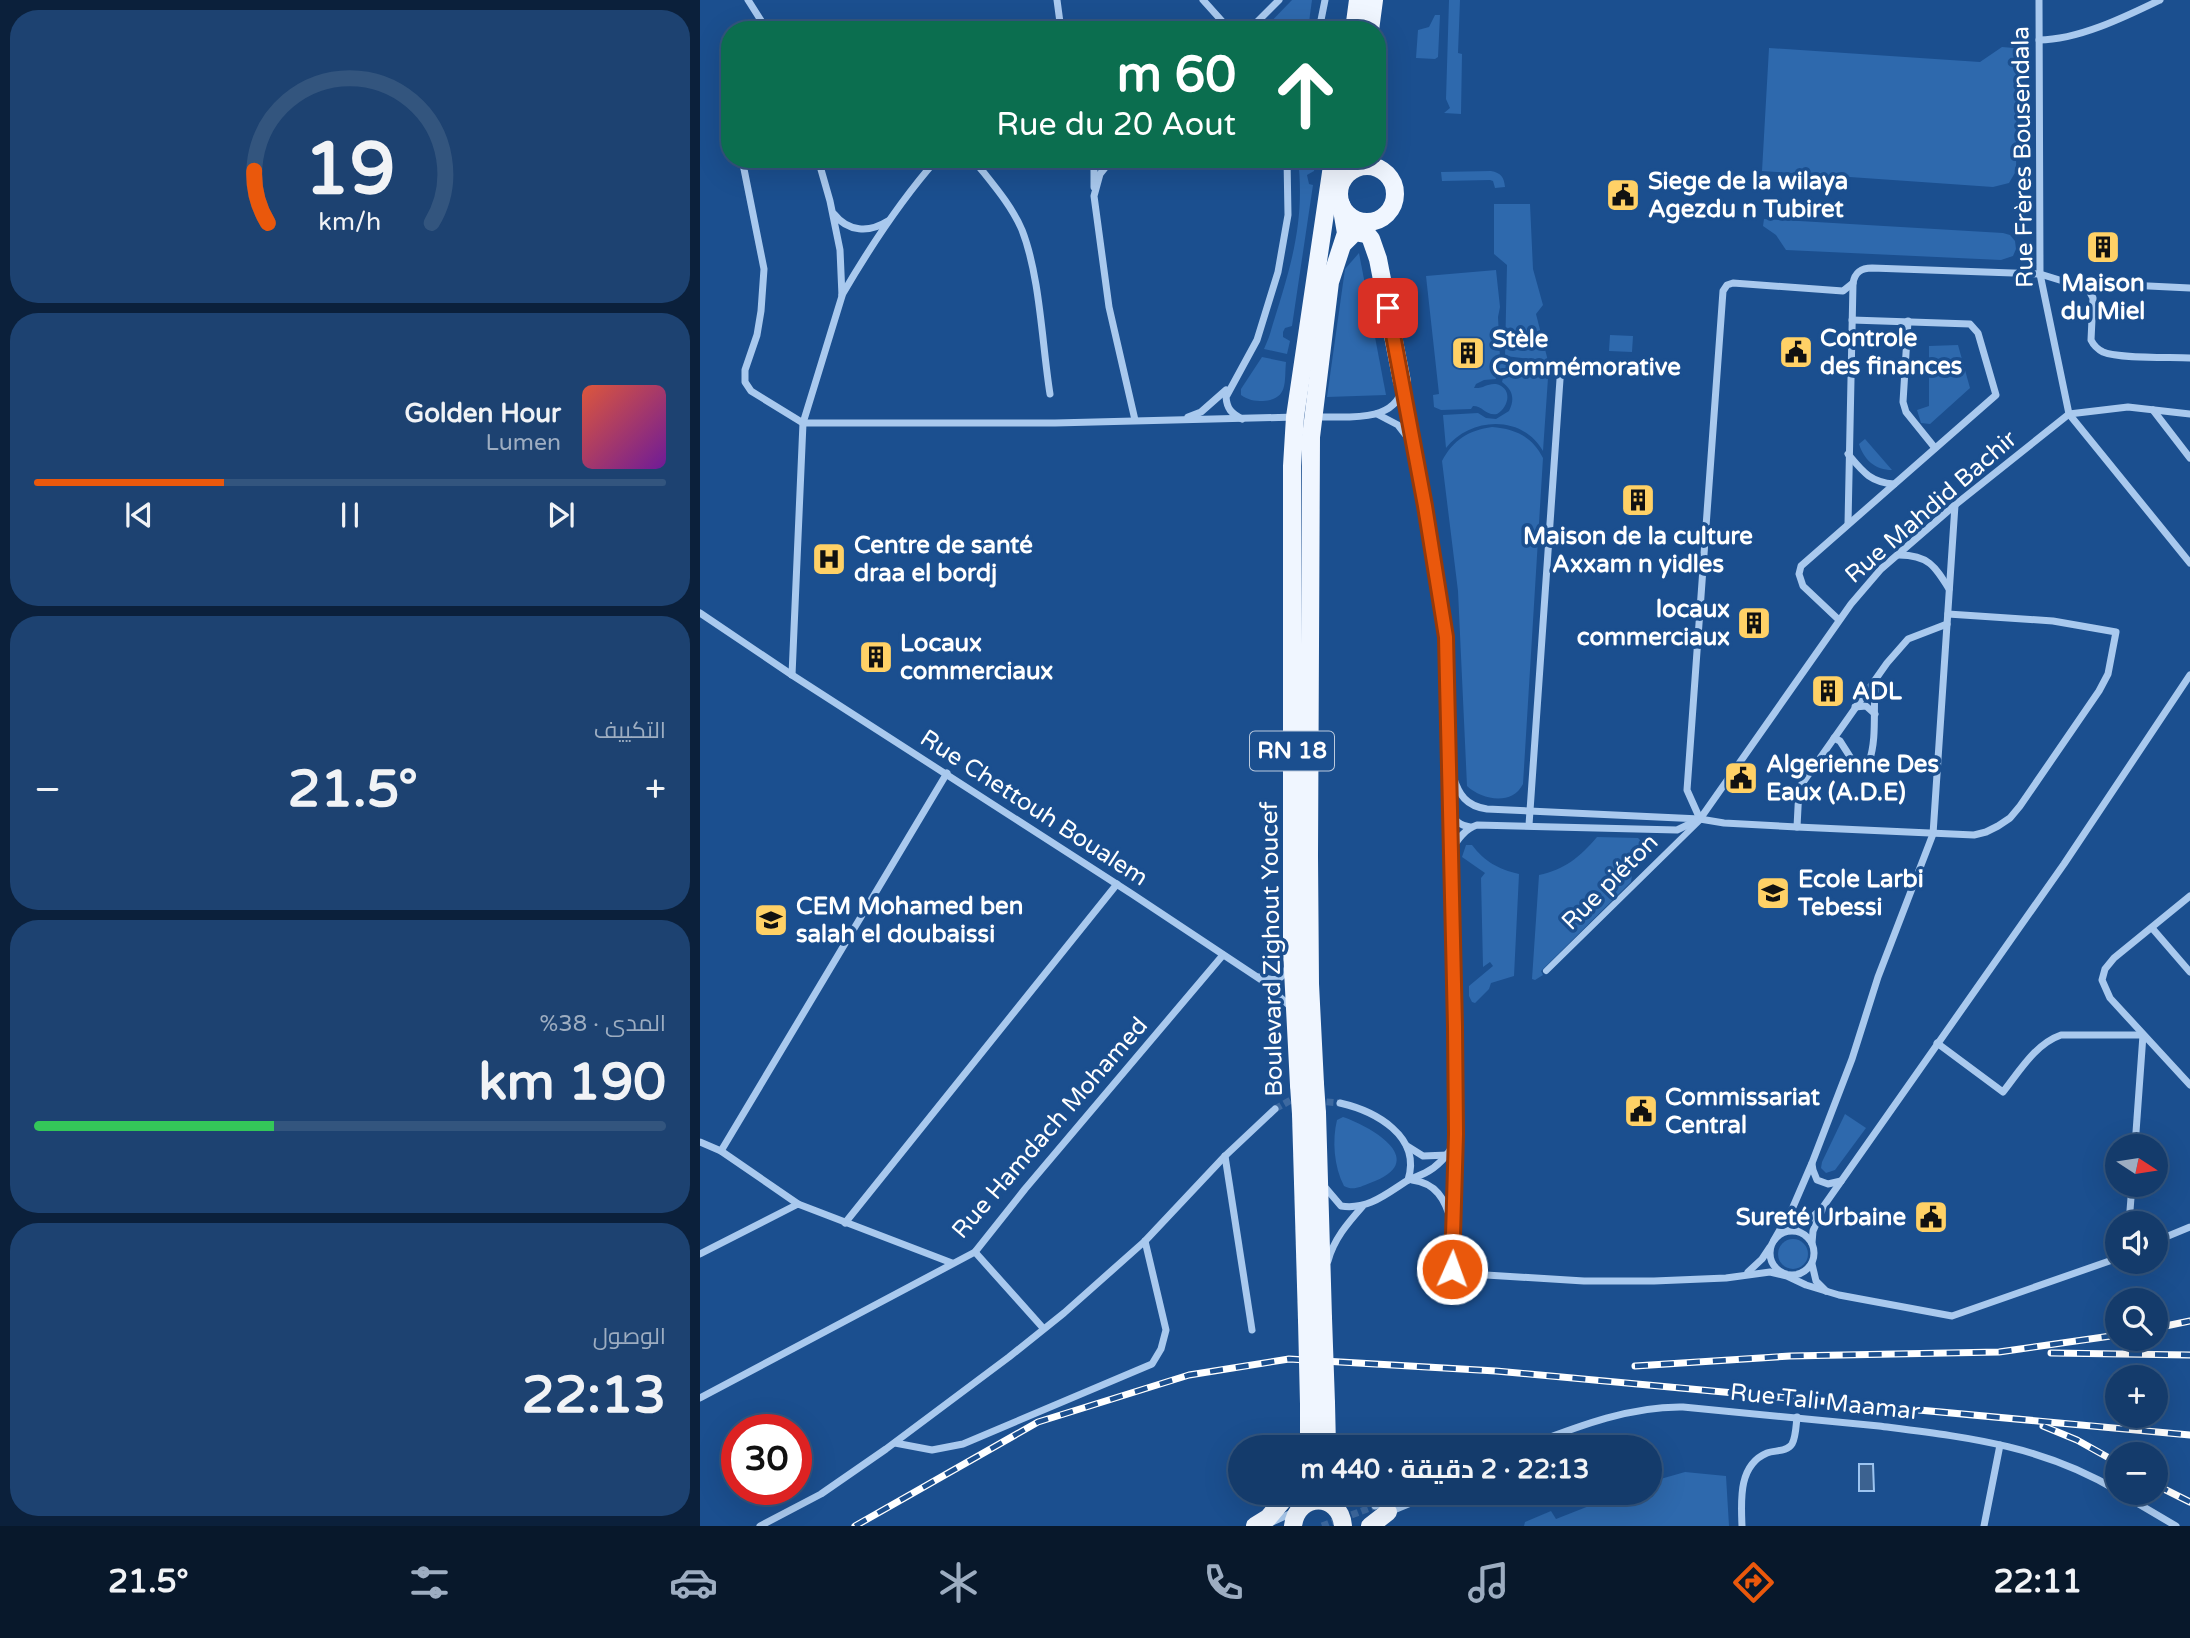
<!DOCTYPE html>
<html lang="ar">
<meta charset="utf-8">
<style>
:root{--surface:#143b6b;--page:#1d4271;--text:#f1f3f6;--muted:#9dadc1;--line:#33557e;--accent:#ea580c}
body{margin:0;font-family:"Varela Round",Cairo,sans-serif;background:var(--page);color:var(--text);direction:rtl;height:100vh;display:flex;flex-direction:column;font-size:26px;white-space:nowrap}
*{box-sizing:border-box;margin:0}
p{font-size:23px;color:var(--muted)}
.icon{flex:none;width:38px;height:38px;fill:none;stroke:currentColor;stroke-width:2;stroke-linecap:round;stroke-linejoin:round}
.map{position:relative;flex:1;overflow:hidden;direction:ltr}
.panel{display:flex;flex-direction:column;gap:10px;padding:10px;background:#0b203b;width:700px}
.panel>*{flex:none}
.top-card{position:absolute;left:21px;top:21px;width:665px;height:147px;border-radius:28px;box-shadow:0 7px 28px #0002,0 0 0 2px var(--line);direction:rtl;background:#0b6e4f;color:#fff;overflow:hidden}
.needle{width:46px;rotate:102deg}
.controls{position:absolute;left:1405px;top:1134px;display:grid;gap:14px}
.controls a{display:grid;place-items:center;width:63px;height:63px;border-radius:50%;background:var(--surface);box-shadow:0 7px 28px #0002,0 0 0 2px var(--line);font-size:35px}
.speed{position:absolute;left:21px;top:1414px;display:flex;gap:14px;font-size:35px;font-weight:700;text-align:center}
.speed>*{display:grid;place-content:center;width:91px;height:91px;border-radius:50%;background:var(--surface);box-shadow:0 7px 28px #0002,0 0 0 2px var(--line);line-height:1}
.speed .limit{border:10px solid #d22;background:#fff;color:#111}
.pin{position:absolute;display:grid;place-items:center;width:60px;height:60px;color:#fff;margin:-30px;border-radius:14px;box-shadow:0 4px 10px #0006}
.me{position:absolute;width:77px;margin:-38px;rotate:2deg;stroke-linejoin:round;filter:drop-shadow(0 0 5px #0008)}
.turn{display:flex;align-items:center;gap:24px;height:147px;padding:0 35px;font-size:32px}
.turn .icon{width:91px;height:91px;stroke-width:2.5}
.turn b{display:block;font-size:49px;line-height:60px}
.big{font-size:52px;font-weight:700;line-height:1.1}
.panel .card{flex:1;display:flex;flex-direction:column;justify-content:center;gap:10px;min-width:0;padding:0 24px;border-radius:28px;background:var(--page)}
.panel .dial{align-items:center;gap:0}
.dial svg{height:182px;overflow:visible;fill:none;stroke:var(--line);stroke-width:7;stroke-linecap:round;text-anchor:middle}
.dial text{fill:var(--text);stroke:none}
.song{display:flex;align-items:center;gap:21px}
.cover{width:84px;height:84px;border-radius:10px;background:linear-gradient(135deg,hsl(10 70% 55%),hsl(280 70% 35%))}
.played{height:7px;border-radius:4px;background:linear-gradient(90deg,var(--accent) 30%,var(--line) 30%)}
.keys{display:flex;justify-content:space-around;direction:ltr}
.heat{display:flex;justify-content:space-between;align-items:center;font-size:38px;direction:ltr}
.charge{height:10px;border-radius:5px;background:linear-gradient(90deg,#34c759 38%,var(--line) 0)}
.trip{position:absolute;left:528px;top:1435px;width:434px;height:70px;border-radius:35px;background:var(--surface);box-shadow:0 7px 28px #0002,0 0 0 2px var(--line);font-weight:700;line-height:70px;text-align:center;direction:rtl}
.menu{display:flex;height:112px;justify-content:space-around;align-items:center;background:#08182b;color:var(--muted)}
.menu .icon{width:49px;height:49px}
.menu .selected{color:var(--accent)}
.menu b{font-size:32px;color:var(--text)}
main{display:flex;flex:1;min-height:0}
.map>svg:first-child{display:block}
.green{fill:#2e69ad}
.water{fill:#3c6290;stroke:#9cc4f0;stroke-width:2}
.lines{fill:none;stroke-linecap:round;stroke-linejoin:round}
.minor-tunnel{stroke:#3d69a0;stroke-width:7;stroke-dasharray:7 3.5;stroke-linecap:butt}
.pedestrian{stroke:#a9c9ee;stroke-width:6}
.minor{stroke:#a9c9ee;stroke-width:7}
.primary{stroke:#f0f6ff;stroke-width:18}
.rail-casing{stroke:#fff;stroke-width:7}
.rail{stroke:#1b4f8f;stroke-width:4.5;stroke-dasharray:13;stroke-linecap:butt}
.primary-bridge{stroke:#f0f6ff;stroke-width:18}
.route-casing{stroke:#983908;stroke-width:18}
.route{stroke:#ea580c;stroke-width:12}
.labels{text-anchor:middle;dominant-baseline:central;stroke-width:7;stroke-linejoin:round;paint-order:stroke}
.shield{fill:#1b4f8f;stroke:#bbcadd;stroke-width:2}
.shield-label{font-size:23px;font-weight:bold;fill:#fff}
.street-label{font-size:24px;fill:#fff;stroke:#1b4f8f}
.poi-label{font-size:24px;font-weight:bold;fill:#fff;stroke:#1b4f8f;text-anchor:start}
</style>
<main>
<div class="map">
<svg width="1490" height="1526" viewBox="0 0 1490 1526">
<rect width="100%" height="100%" fill="#1b4f8f"/>
<g class="green">
<polygon points="592,0 612,0 609,22 603,30 563,30"/>
<polygon points="749,0 760,0 758,53 762,54 761,114 744,113 750,108 746,99"/>
<polygon points="735,15 740,15 738,57 735,59 716,58 718,30 729,27"/>
<polygon points="1302,47 1314,48 1317,55 1316,171 1309,183 1293,187 1062,171 1069,48 1280,62"/>
<path d="M598,159H616L614,171L607,175L609,184L613,185L592,326L585,328L583,332V337L590,341L587,354L564,349L569,337C588,274 606,227 598,159Z"/>
<path d="M791,171C801,173 804,177 805,187L795,188L793,181L790,180L742,181L741,172Z"/>
<polygon points="794,204 830,204 833,269 843,305 836,314 848,361 805,356 807,265 794,254"/>
<polygon points="1064,219 1303,233 1310,235 1315,241 1316,249 1313,256 1301,260 1086,250 1076,235 1063,226"/>
<polygon points="659,253 686,395 627,397 645,269"/>
<path d="M796,270L800,307L798,317L800,358L847,365L846,374L802,368L795,372L796,379L784,380L776,384L774,388C783,389 787,383 796,384C813,388 809,407 797,414C786,416 783,406 773,406L771,409L741,410L734,407L733,395L739,394L726,276Z"/>
<polygon points="910,335 933,336 932,352 909,351"/>
<polygon points="1258,345 1270,388 1230,424 1221,423 1217,410 1229,406 1229,346"/>
<path d="M562,357L586,362C584,382 589,399 563,401C554,401 548,400 541,395V389Z"/>
<path d="M805,370L848,378L843,451C822,414 770,417 746,448L743,415L778,413L786,418L796,419L809,411C815,399 813,390 802,382Z"/>
<path d="M792,427C815,429 832,436 843,458L823,784C812,806 782,800 767,786L758,591L742,461C753,440 769,430 792,427Z"/>
<path d="M1165,439L1192,470C1175,470 1164,460 1159,444Z"/>
<path d="M897,837L938,838L941,841L942,857L933,868L931,882L841,971L843,975L835,980L832,979L839,875C864,870 880,857 897,837Z"/>
<path d="M766,845H772C785,862 798,869 819,874L814,976L791,983L789,989L775,1003L772,1002L769,996V986L793,966L790,962L783,967L781,878L785,873L762,857Z"/>
<polygon points="1145,1114 1166,1128 1135,1170 1126,1173 1121,1168 1122,1162"/>
<path d="M643,1117C675,1128 730,1162 670,1183C660,1187 653,1191 644,1186C634,1167 632,1140 637,1120Z"/>
<circle cx="1093" cy="1254" r="15"/>
<polygon points="985,1472 1026,1476 1029,1526 824,1526 825,1522 851,1511 856,1519 922,1493 950,1493 950,1482"/>
</g>
<polygon class="water" points="1159,1464 1173,1464 1174,1491 1159,1491"/>
<g class="lines">
<g class="minor-tunnel">
<polyline points="616,1101 640,1103"/>
<polyline points="575,1109 591,1100 601,1100"/>
<polyline points="622,1526 675,1506"/>
</g>
<polyline class="pedestrian" points="846,971 999,821"/>
<g class="minor">
<polyline points="48,0 67,30"/>
<polyline points="357,0 361,30"/>
<polyline points="503,0 530,30"/>
<polyline points="1339,0 1340,274 1369,414 1490,563"/>
<polyline points="549,30 579,0"/>
<polyline points="619,30 625,0"/>
<path d="M1339,40C1378,40 1425,17 1460,0"/>
<polyline points="42,159 64,269 61,311 57,335 45,370 45,382 51,391 103,423 142,296 140,250 130,201 118,159"/>
<path d="M273,159C290,181 311,204 322,230C340,276 342,344 350,394"/>
<polyline points="412,159 400,174 394,196 409,307 435,420"/>
<polyline points="394,187 394,159"/>
<path d="M134,214C148,232 169,233 188,221"/>
<path d="M1385,283L1393,298L1391,340C1394,346 1397,349 1403,352C1420,359 1470,357 1490,358"/>
<path d="M142,295C170,247 200,201 237,159"/>
<polyline points="1208,321 1203,402 1206,412 1235,448"/>
<polyline points="702,382 746,637 756,1036 756,1134 752,1263 754,1273 884,1281 954,1281 1026,1278 1070,1272 1087,1276 1106,1285 1139,1295 1252,1316 1418,1258"/>
<polyline points="1453,410 1490,458"/>
<polyline points="677,414 698,425 712,443"/>
<polyline points="488,417 501,412 526,390"/>
<path d="M615,417C643,416 694,424 702,389"/>
<path d="M542,419C531,413 527,409 526,397L557,340L578,272L588,215L587,159"/>
<path d="M1148,454C1163,472 1170,482 1194,484"/>
<path d="M1148,524L1153,283C1155,272 1161,268 1172,268L1340,274L1366,282L1490,288"/>
<path d="M1199,555C1228,555 1235,566 1249,589"/>
<polyline points="0,613 92,675 432,894 560,979 593,1009"/>
<polyline points="1139,620 1103,586 1099,574 1101,566 1296,395 1278,333 1270,324 1152,320"/>
<polyline points="92,675 103,423 355,423 596,417"/>
<polyline points="1155,707 1166,706 1175,714"/>
<path d="M1134,738L1140,741L1154,763L1161,765L1169,762C1178,736 1172,706 1176,680"/>
<path d="M753,776C759,795 766,806 787,809L1000,819L1024,823L1097,827L1274,835L1286,832L1298,826L1310,818L1320,806L1399,691L1408,674L1416,632L1353,621L1248,614"/>
<path d="M750,813C756,822 760,825 770,827"/>
<polyline points="1000,819 987,790 1023,291 1027,285 1033,283 1143,291 1153,283"/>
<polyline points="829,825 861,365"/>
<polyline points="1097,827 1099,788 1187,663 1208,639 1247,624"/>
<path d="M752,849C758,839 765,829 777,825L977,830L1000,819L1151,604L1181,569L1255,505L1369,414L1428,407L1490,414"/>
<polyline points="1490,896 1414,958 1405,969 1402,980 1410,998 1490,1085"/>
<polyline points="1452,928 1490,972"/>
<path d="M559,977C574,980 581,984 588,966"/>
<path d="M1237,1043L1303,1092C1319,1072 1335,1044 1361,1035H1443L1435,1146"/>
<path d="M640,1103C675,1111 722,1136 708,1180"/>
<polyline points="0,1142 21,1151 98,1204"/>
<polyline points="707,1146 723,1156 748,1155"/>
<polyline points="21,1151 247,773"/>
<polyline points="525,1156 552,1330"/>
<polyline points="1112,1164 1113,1170 1117,1180 1128,1184 1141,1181"/>
<path d="M712,1180C736,1183 745,1199 751,1221"/>
<path d="M624,1186L641,1206C667,1210 685,1195 705,1182C711,1178 719,1176 725,1173C739,1166 748,1155 755,1142"/>
<polyline points="145,1223 417,884"/>
<polyline points="1429,1223 1432,1185"/>
<circle cx="1092" cy="1253" r="22"/>
<polyline points="1086,1231 1107,1222 1123,1207 1364,864 1490,675"/>
<polyline points="1074,1240 1093,1207 1112,1163 1152,1059 1178,977 1233,834 1255,505"/>
<polyline points="1456,1241 1490,1227"/>
<polyline points="1112,1243 1113,1231 1122,1210"/>
<polyline points="275,1252 343,1328"/>
<polyline points="0,1254 98,1204 252,1263"/>
<path d="M628,1261C634,1239 647,1224 662,1207"/>
<polyline points="1112,1264 1116,1281 1126,1291"/>
<polyline points="1048,1272 1062,1259 1070,1247"/>
<polyline points="0,1398 275,1252 325,1189 523,955"/>
<polyline points="195,1443 232,1450 263,1444 452,1364 461,1349 466,1330 445,1241"/>
<polyline points="795,1447 818,1438 845,1437"/>
<path d="M824,1447C874,1428 928,1406 983,1407C1048,1413 1113,1419 1179,1426C1265,1437 1342,1445 1418,1491"/>
<polyline points="1420,1493 1476,1526"/>
<polyline points="634,1505 677,1493"/>
<polyline points="675,1506 708,1493"/>
<polyline points="689,1512 735,1493"/>
<polyline points="570,1523 594,1512"/>
<polyline points="60,1526 121,1494 186,1449 309,1357 364,1313 445,1241 525,1156 575,1109"/>
<path d="M1042,1526C1041,1501 1038,1465 1067,1453C1075,1450 1087,1452 1092,1444C1096,1437 1096,1425 1097,1417"/>
<polyline points="1284,1526 1300,1445"/>
</g>
<g class="primary">
<polyline points="654,30 658,0"/>
<polyline points="670,30 674,0"/>
<circle cx="667" cy="194" r="28"/>
<polyline points="643,244 655,232 667,234 671,239 678,259 702,382"/>
<polyline points="615,1084 610,984 609,856 611,437 630,282 646,233 641,204"/>
<polyline points="599,1085 592,951 592,466 595,417 633,159"/>
<polyline points="617,1113 623,1318"/>
<polyline points="601,1114 607,1320"/>
<polyline points="626,1403 627,1447"/>
<polyline points="609,1404 609,1447"/>
<polyline points="555,1526 568,1518 589,1493"/>
<path d="M593,1526C597,1492 640,1492 643,1526"/>
<polyline points="670,1526 688,1512"/>
</g>
<g class="rail-casing">
<g id="rail">
<polyline points="1456,1328 1490,1321"/>
<polyline points="1351,1353 1490,1355"/>
<polyline points="935,1366 1090,1356 1299,1352 1418,1335"/>
<polyline points="1343,1426 1377,1440 1418,1463"/>
<polyline points="1456,1485 1490,1502"/>
<polyline points="155,1526 338,1422 489,1375 589,1359 796,1371 1490,1435"/>
</g>
</g>
<use href="#rail" class="rail"/>
<g class="primary-bridge">
<polyline points="615,1084 617,1113"/>
<polyline points="599,1085 601,1114"/>
<polyline points="623,1318 626,1403"/>
<polyline points="607,1320 609,1404"/>
</g>
</g>
<g class="lines">
<g class="route-casing">
<polyline id="route" points="688,308 725,506 746,637 755,1027 756,1134 752,1269"/>
</g>
<use href="#route" class="route"/>
</g>
<defs>
<g id="civic-square" transform="scale(1.75)"><rect x="-9" y="-9" width="18" height="18" rx="4" fill="#ffd166" stroke="#1b4f8f"/><path d="M-.6-6.5H3V-4.5H.6V-3L4-1V1h2V6H-6V1h2V-1L-.6-3ZM-1.2 2.5V6h2.4V2.5Z" fill="#111"/></g>
<g id="building-square" transform="scale(1.75)"><rect x="-9" y="-9" width="18" height="18" rx="4" fill="#ffd166" stroke="#1b4f8f"/><path d="M-4-6H4V6H1V3H-1V6H-4ZM-2.5-4.3h1.7v1.8h-1.7ZM.8-4.3h1.7v1.8H.8ZM-2.5-1h1.7V.8h-1.7ZM.8-1h1.7V.8H.8Z" fill="#111"/></g>
<g id="hospital-square" transform="scale(1.75)"><rect x="-9" y="-9" width="18" height="18" rx="4" fill="#ffd166" stroke="#1b4f8f"/><path d="M-5-5h3v3.5h4V-5h3V5h-3V1.5h-4V5h-3Z" fill="#111"/></g>
<g id="school-square" transform="scale(1.75)"><rect x="-9" y="-9" width="18" height="18" rx="4" fill="#ffd166" stroke="#1b4f8f"/><path d="M0-5L7-2L0 1L-7-2ZM-4 1L0 2.5L4 1V4Q0 6-4 4Z" fill="#111"/></g>
</defs>
<g fill-rule="evenodd">
<use href="#civic-square" x="923" y="195"/>
<use href="#building-square" x="1403" y="247"/>
<use href="#civic-square" x="1096" y="352"/>
<use href="#building-square" x="768" y="353"/>
<use href="#building-square" x="938" y="500"/>
<use href="#hospital-square" x="129" y="559"/>
<use href="#building-square" x="1054" y="623"/>
<use href="#building-square" x="176" y="657"/>
<use href="#building-square" x="1128" y="691"/>
<use href="#civic-square" x="1041" y="778"/>
<use href="#school-square" x="1073" y="893"/>
<use href="#school-square" x="71" y="920"/>
<use href="#civic-square" x="941" y="1111"/>
<use href="#civic-square" x="1231" y="1217"/>
</g>
<g class="labels">
<rect class="shield" x="550" y="731.5" width="84" height="39" rx="5"/>
<g class="shield-label">
<text x="592" y="751">RN 18</text>
</g>
<g class="street-label">
<text transform="translate(1323 157) rotate(-91)">Rue Frères Bousendala</text>
<text transform="translate(1231 507) rotate(-41)">Rue Mahdid Bachir</text>
<text transform="translate(334 808) rotate(33)">Rue Chettouh Boualem</text>
<text transform="translate(910 882) rotate(-45)">Rue piéton</text>
<text transform="translate(572 949) rotate(-91)">Boulevard Zighout Youcef</text>
<text transform="translate(350 1128) rotate(-49)">Rue Hamdach Mohamed</text>
<text transform="translate(1125 1402) rotate(6)">Rue Tali Maamar</text>
</g>
<g class="poi-label">
<text x="948" y="181">Siege de la wilaya<tspan x="948" dy="28">Agezdu n Tubiret</tspan></text>
<text x="1403" y="283" text-anchor="middle">Maison<tspan x="1403" dy="28">du Miel</tspan></text>
<text x="1120" y="338">Controle<tspan x="1120" dy="28">des finances</tspan></text>
<text x="792" y="339">Stèle<tspan x="792" dy="28">Commémorative</tspan></text>
<text x="938" y="536" text-anchor="middle">Maison de la culture<tspan x="938" dy="28">Axxam n yidles</tspan></text>
<text x="154" y="545">Centre de santé<tspan x="154" dy="28">draa el bordj</tspan></text>
<text x="1030" y="609" text-anchor="end">locaux<tspan x="1030" dy="28">commerciaux</tspan></text>
<text x="200" y="643">Locaux<tspan x="200" dy="28">commerciaux</tspan></text>
<text x="1152" y="691">ADL</text>
<text x="1066" y="764">Algerienne Des<tspan x="1066" dy="28">Eaux (A.D.E)</tspan></text>
<text x="1098" y="879">Ecole Larbi<tspan x="1098" dy="28">Tebessi</tspan></text>
<text x="96" y="906">CEM Mohamed ben<tspan x="96" dy="28">salah el doubaissi</tspan></text>
<text x="965" y="1097">Commissariat<tspan x="965" dy="28">Central</tspan></text>
<text x="1206" y="1217" text-anchor="end">Sureté Urbaine</text>
</g>
</g>
</svg>
<div class="controls">
<a><svg class="needle" viewBox="-14 -14 28 28"><path d="M0-13l5 13h-10z" fill="#e53935"/><path d="M0 13l5-13h-10z" fill="#9dadc1"/></svg></a>
<a><svg class="icon" aria-label="sound" viewBox="0 0 24 24"><path d="M4 9h4l5-4v14l-5-4H4zM17 9q2 3 0 6"/></svg></a>
<a><svg class="icon" aria-label="search" viewBox="0 0 24 24"><circle cx="10" cy="10" r="6"/><path d="M15 15l6 6"/></svg></a>
<a>+</a>
<a>−</a>
</div>
<div class="speed"><div class="limit">30</div></div>
<div class="pin" style="left:688px;top:308px;background:#d93025"><svg class="icon" aria-label="arrive" viewBox="0 0 24 24"><path d="M6 21V4h12l-3 4 3 4H6"/></svg></div>
<svg class="me" style="left:752px;top:1269px" viewBox="-20 -20 40 40"><circle r="17" fill="#ea580c" stroke="#fff" stroke-width="3"/><path d="M0-11L8 9 0 5-8 9z" fill="#fff"/></svg>
<div class="trip">22:13 · 2 دقيقة · 440 m</div>
<div class="top-card">
<div class="turn"><svg class="icon" aria-label="ahead" viewBox="0 0 24 24"><path d="M12 20V5M6 11l6-6 6 6"/></svg><div><b>60 m</b>Rue du 20 Aout</div></div>
</div>
</div>
<section class="panel">
<div class="card dial"><svg viewBox="0 0 100 80">
<path d="M14 69A42 42 0 1 1 86 69"/>
<path d="M14 69A42 42 0 0 1 8 46" stroke="#ea580c"/>
<text x="50" y="56" font-size="32" font-weight="700">19</text>
<text x="50" y="72" font-size="11">km/h</text>
</svg></div>
<div class="card">
<div class="song"><i class="cover"></i><div><b>Golden Hour</b><p>Lumen</p></div></div>
<div class="played"></div>
<div class="keys"><svg class="icon" aria-label="previous" viewBox="0 0 24 24"><path d="M18 5L8 12l10 7zM5 5v14"/></svg><svg class="icon" aria-label="pause" viewBox="0 0 24 24"><path d="M8 5v14M16 5v14"/></svg><svg class="icon" aria-label="next" viewBox="0 0 24 24"><path d="M6 5l10 7-10 7zM19 5v14"/></svg></div>
</div>
<div class="card"><p>التكييف</p>
<div class="heat"><a>−</a><b class="big">21.5°</b><a>+</a></div>
</div>
<div class="card"><p>المدى · 38%</p><b class="big">190 km</b><div class="charge"></div></div>
<div class="card"><p>الوصول</p><b class="big">22:13</b></div>
</section>
</main>
<nav class="menu">
<b>22:11</b>
<svg class="icon selected" aria-label="directions" viewBox="0 0 24 24"><path d="M12 3l9 9-9 9-9-9zM9 14v-3h6M13 9l2 2-2 2"/></svg>
<svg class="icon" aria-label="music" viewBox="0 0 24 24"><path d="M9 18V5l10-2v13"/><circle cx="6" cy="18" r="3"/><circle cx="16" cy="16" r="3"/></svg>
<svg class="icon" aria-label="phone" viewBox="0 0 24 24"><path d="M5 4h4l2 5-3 2q2 4 5 5l2-3 5 2v4C11 20 4 13 5 4z"/></svg>
<svg class="icon" aria-label="climate" viewBox="0 0 24 24"><path d="M12 3v18M4 7l16 10M4 17L20 7"/></svg>
<svg class="icon" aria-label="car" viewBox="0 0 24 24"><path d="M5 17H2v-5l4-1 3-4h7l3 4 3 1v5h-3M9 17h6M6 11h13"/><circle cx="7" cy="17" r="2"/><circle cx="17" cy="17" r="2"/></svg>
<svg class="icon" aria-label="filters" viewBox="0 0 24 24"><path d="M4 7h16M4 17h16"/><circle cx="9" cy="7" r="2"/><circle cx="15" cy="17" r="2"/></svg>
<b>21.5°</b>
</nav>
